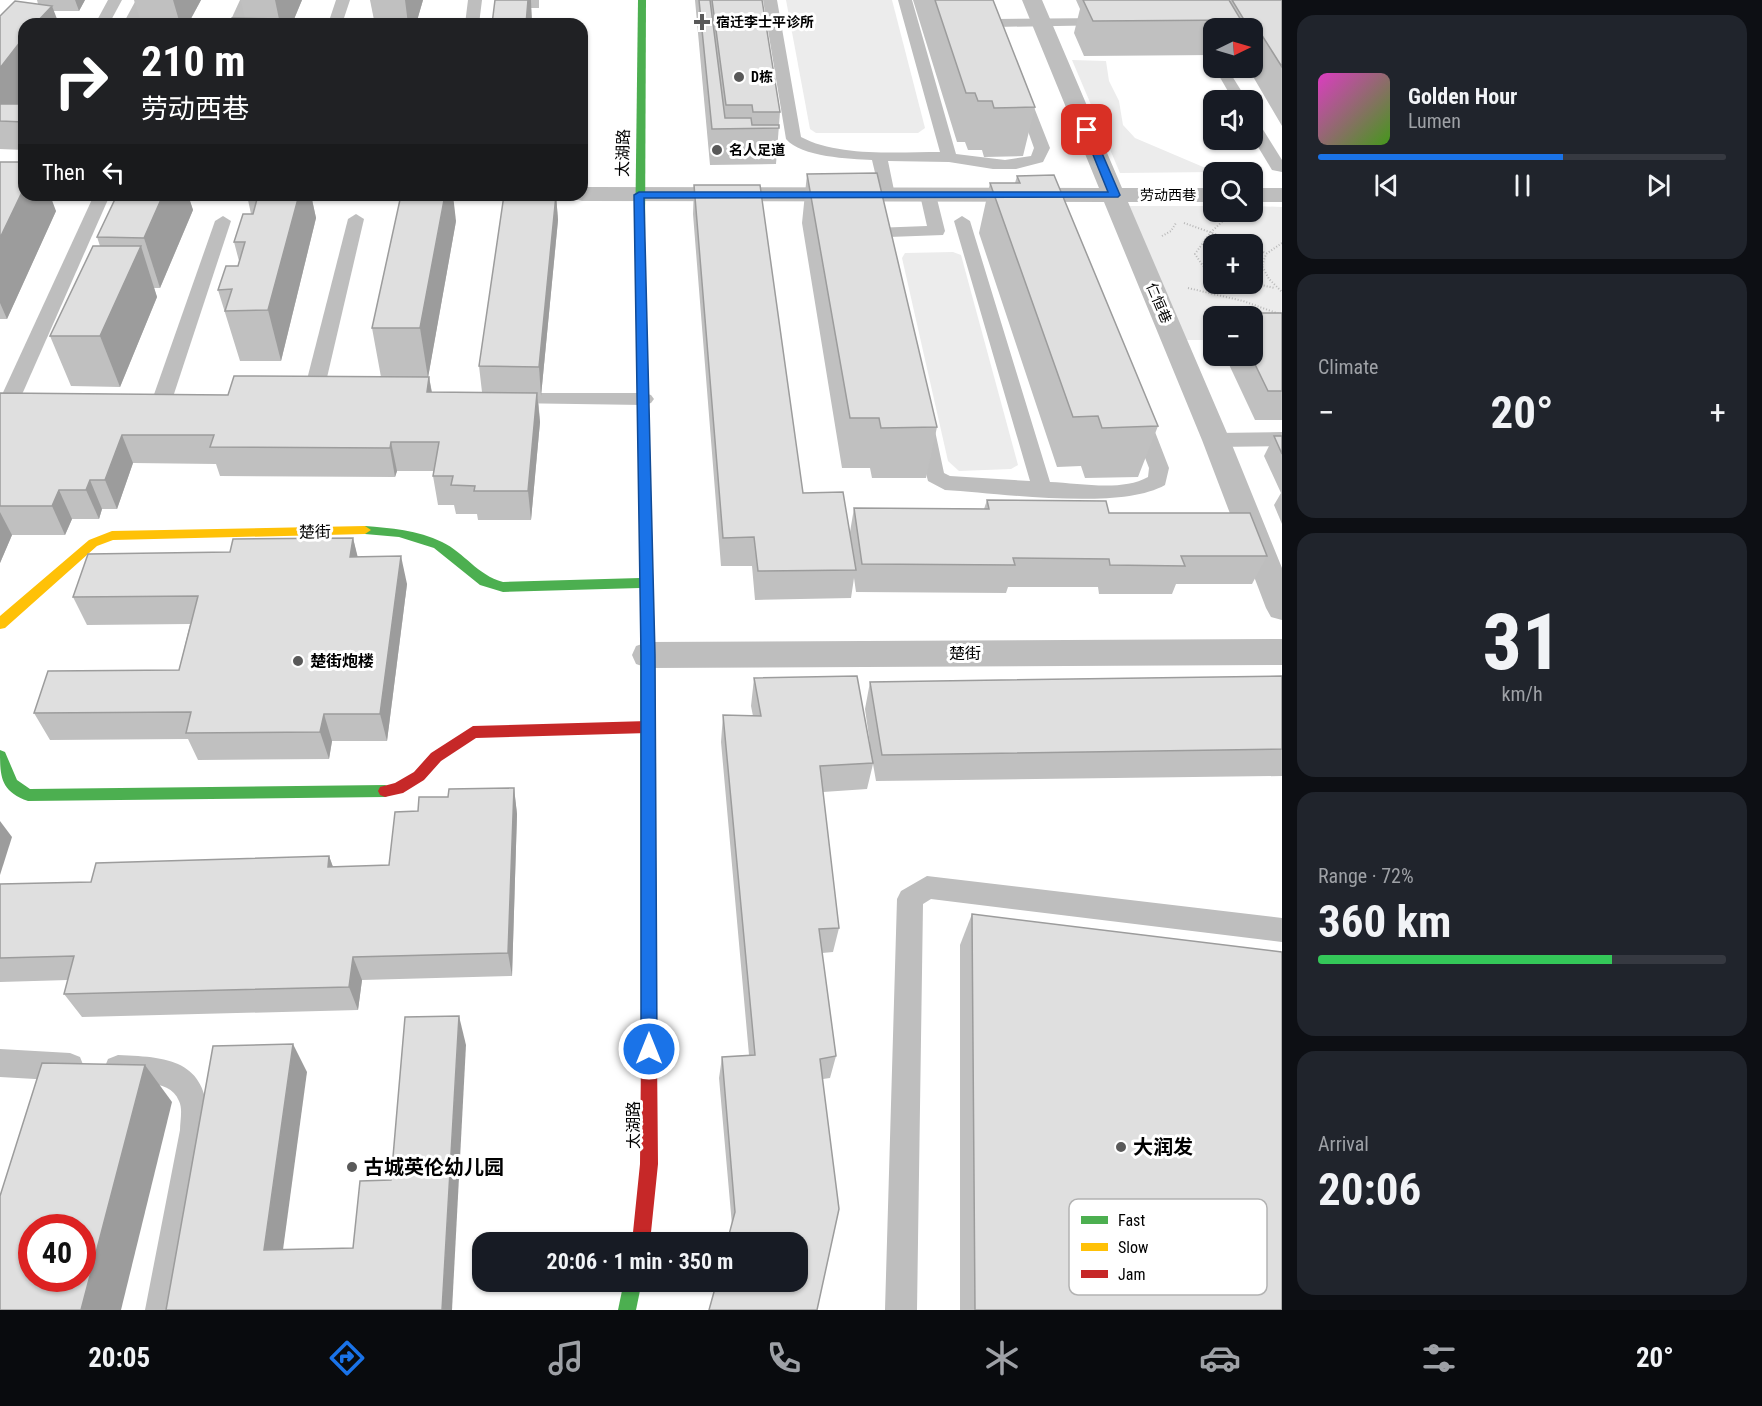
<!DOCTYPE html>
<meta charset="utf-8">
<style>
:root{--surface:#171b24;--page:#20242c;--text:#f1f3f6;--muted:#9ea1a6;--line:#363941;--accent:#1a73e8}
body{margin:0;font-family:"Roboto Condensed","Noto Sans SC",sans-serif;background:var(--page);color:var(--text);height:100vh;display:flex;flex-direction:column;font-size:22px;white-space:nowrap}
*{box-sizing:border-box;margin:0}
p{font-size:20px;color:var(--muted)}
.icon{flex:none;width:33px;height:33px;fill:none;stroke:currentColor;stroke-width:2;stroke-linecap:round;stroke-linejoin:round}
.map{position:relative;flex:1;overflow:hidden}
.panel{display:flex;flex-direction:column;gap:15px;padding:15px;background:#0d0f14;width:480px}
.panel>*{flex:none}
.top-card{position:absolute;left:18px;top:18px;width:570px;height:183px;border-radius:18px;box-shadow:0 2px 4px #0004;background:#202124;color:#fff;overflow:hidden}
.needle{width:39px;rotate:85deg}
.fabs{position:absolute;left:1203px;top:18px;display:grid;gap:12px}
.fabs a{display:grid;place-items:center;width:60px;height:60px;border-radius:12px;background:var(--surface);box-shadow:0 2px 4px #0004;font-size:30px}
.speed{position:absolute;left:18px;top:1214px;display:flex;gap:12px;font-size:30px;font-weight:700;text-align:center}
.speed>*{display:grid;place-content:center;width:78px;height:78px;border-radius:50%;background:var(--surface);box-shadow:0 2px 4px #0004;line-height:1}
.speed .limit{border:9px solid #d22;background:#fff;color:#111}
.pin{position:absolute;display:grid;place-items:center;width:51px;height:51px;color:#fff;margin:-26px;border-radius:12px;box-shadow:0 3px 9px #0006}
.me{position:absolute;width:66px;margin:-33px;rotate:0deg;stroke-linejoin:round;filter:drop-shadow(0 0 4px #0008)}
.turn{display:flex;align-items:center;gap:21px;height:126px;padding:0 24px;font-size:27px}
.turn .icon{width:78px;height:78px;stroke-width:2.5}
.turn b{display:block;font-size:42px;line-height:51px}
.then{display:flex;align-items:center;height:57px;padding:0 24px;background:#0003;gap:12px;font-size:22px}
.big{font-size:45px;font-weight:700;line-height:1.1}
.panel .widget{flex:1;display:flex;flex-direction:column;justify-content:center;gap:9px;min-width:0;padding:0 21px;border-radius:18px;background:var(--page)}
.panel .dial{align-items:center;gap:0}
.dial b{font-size:78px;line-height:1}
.song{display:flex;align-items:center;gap:18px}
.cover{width:72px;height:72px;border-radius:9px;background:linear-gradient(135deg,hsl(310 70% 55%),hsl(100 70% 35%))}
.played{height:6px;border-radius:3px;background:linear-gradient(90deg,var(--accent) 60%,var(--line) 60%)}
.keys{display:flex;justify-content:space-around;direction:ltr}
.heat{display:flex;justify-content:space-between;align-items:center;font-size:33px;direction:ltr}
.charge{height:9px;border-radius:4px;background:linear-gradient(90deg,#34c759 72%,var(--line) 0)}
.trip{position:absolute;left:472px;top:1232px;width:336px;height:60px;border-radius:18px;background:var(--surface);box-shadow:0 2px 4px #0004;font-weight:700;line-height:60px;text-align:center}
.tabs{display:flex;height:96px;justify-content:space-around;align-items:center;background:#090b0e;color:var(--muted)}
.tabs .icon{width:42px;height:42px}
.tabs .on{color:var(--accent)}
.tabs b{font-size:27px;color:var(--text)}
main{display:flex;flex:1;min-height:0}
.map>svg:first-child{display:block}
.green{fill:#ececec;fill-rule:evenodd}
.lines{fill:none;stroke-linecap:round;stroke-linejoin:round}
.path{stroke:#b9b9b9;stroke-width:2;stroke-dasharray:1 2;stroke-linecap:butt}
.lane{fill:#bebebe;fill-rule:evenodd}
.street{fill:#bebebe;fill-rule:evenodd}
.fast{fill:#4caf50;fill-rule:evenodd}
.slow{fill:#ffc107;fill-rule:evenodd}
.jam{fill:#c62828;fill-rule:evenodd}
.wall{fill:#c0c0c0}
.shaded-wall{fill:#9c9c9c}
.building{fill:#dfdfdf;stroke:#9c9c9c;stroke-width:1.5;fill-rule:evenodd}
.route{fill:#1a73e8;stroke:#114b97;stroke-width:1.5}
.poi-dot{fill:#595959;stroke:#fff;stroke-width:2}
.labels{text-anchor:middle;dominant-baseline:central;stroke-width:6;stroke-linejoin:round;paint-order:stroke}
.far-poi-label{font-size:14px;font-weight:bold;fill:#000;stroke:#fff;text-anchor:start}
.far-street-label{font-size:14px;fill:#000;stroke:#fff}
.street-label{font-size:16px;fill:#000;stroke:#fff}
.poi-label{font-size:16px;font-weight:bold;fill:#000;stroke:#fff;text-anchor:start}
.near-poi-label{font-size:20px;font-weight:bold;fill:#000;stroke:#fff;text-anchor:start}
.key{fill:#fff;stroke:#b2b2b2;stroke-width:1.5}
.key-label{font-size:16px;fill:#000}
</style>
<main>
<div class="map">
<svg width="1282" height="1310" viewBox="0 0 1282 1310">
<rect width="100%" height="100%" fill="#fff"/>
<g class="green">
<polygon points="786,0 892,0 925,128 918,133 816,133 810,129"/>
<polygon points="1072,60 1106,61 1109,81 1119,101 1123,125 1135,138 1215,172 1120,173"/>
<path d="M1127,206H1213L1214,212H1252L1253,206L1282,207V340L1252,316H1214L1213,340H1183ZM1214,244H1252V284H1214Z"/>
<polygon points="953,252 961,255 1018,465 1011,469 959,471 948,461 902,258 905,253"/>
</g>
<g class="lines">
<g class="path">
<polyline points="1184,223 1243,244"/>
<polyline points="1162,236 1171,231 1176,223"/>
<polyline points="1282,243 1266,254 1262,266 1269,279 1282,292"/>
<polyline points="1252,248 1266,253"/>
<polyline points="1214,273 1203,266 1195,254 1210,233 1225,219"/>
<polyline points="1252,283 1275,288"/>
<polyline points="1188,288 1243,301 1282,315"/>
</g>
<g class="lane">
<polygon points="108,0 122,0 109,24 95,24"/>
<polygon points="136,0 150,0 137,24 123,24"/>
<polygon points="240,0 254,0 243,24 229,24"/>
<polygon points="336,0 350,0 342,24 328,24"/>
<polygon points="468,0 482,0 479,24 465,24"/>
<path d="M763,0H777L801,137C838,157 898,152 940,152L898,0H912L956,154L1005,160L1031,156L1034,148L1014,92L1021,88L1028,92L1050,148L1043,162L1016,169H993L949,162L888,161L895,195L887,200L881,198L872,160C850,159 801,157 786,139Z"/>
<polygon points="1107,18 1114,22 1112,25 995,27 988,23 995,19"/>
<polygon points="1214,67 1227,68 1247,100 1233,100"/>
<polygon points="1252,119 1257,120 1282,160 1282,172 1272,170 1252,137"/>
<polygon points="928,190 936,195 945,231 943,235 889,237 893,250 890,254 878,254 872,232 874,228 927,226 920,195"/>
<polygon points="94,195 110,195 20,399 17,403 10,405 3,403 0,399"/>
<polygon points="356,214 364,219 322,399 319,403 312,405 305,403 302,399 348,219"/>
<polygon points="223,216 231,221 171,403 168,407 161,409 154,407 151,403 215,221"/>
<path d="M962,216L970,221L1050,482C1080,483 1121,492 1148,477L1149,468L1130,419L1133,414L1140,413L1147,414L1150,419L1169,468L1165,485C1120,511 999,493 945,490L928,481L914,426L917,421L924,420L931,421L934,426L944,473L950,476L1030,481L954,221Z"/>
<polygon points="509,393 644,393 651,395 654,399 651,403 644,405 502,403 499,399 502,395"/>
<polygon points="1282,432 1282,446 1216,447 1209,445 1206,440 1209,435 1216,433"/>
<polygon points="927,876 1282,918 1282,942 931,899 923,904 917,1310 885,1310 897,899 901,891"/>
<polygon points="0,1049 70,1053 80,1057 84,1067 80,1077 70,1081 0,1077"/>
<path d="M118,1055C176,1057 210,1063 208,1130L177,1310H145L180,1130C180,1121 183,1109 179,1101C169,1075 129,1087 108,1079L104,1069L108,1059Z"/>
</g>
<g class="street">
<polygon points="1022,0 1042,0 1122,188 1214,188 1214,202 1128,202 1230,440 1282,568 1282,620 1271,617 1266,608 1202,440 1104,202 582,201 574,199 571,195 582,195 582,187 1099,188"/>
<rect x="1252" y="188" width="30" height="14"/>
<polygon points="1282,639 1282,665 648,668 636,664 632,655 636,646 648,642"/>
</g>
<g class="fast">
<polygon points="638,0 646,0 645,241 640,244 635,241"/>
<path d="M645,499L651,503L655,655L657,1055L655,1061L649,1063L643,1061L641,1055L640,588L503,592L480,585L434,548L399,537L365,534L359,530L365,526C390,528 418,530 442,542C465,553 477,575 503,582L640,578L639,503Z"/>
<path d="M0,750L5,752L17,780L30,789L385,785L390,787L392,791L390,795L385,797L28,801C0,791 0,776 0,750Z"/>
<polygon points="624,1281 642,1281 636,1310 618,1310"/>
</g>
<g class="slow">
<polygon points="640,238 645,241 651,503 645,507 639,503 635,241"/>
<polygon points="365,526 371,530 365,534 113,540 97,546 5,628 0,629 0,616 89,540 112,531"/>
</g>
<g class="jam">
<polygon points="648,721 653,723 655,727 653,731 648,733 476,738 441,761 424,780 403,793 385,797 380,795 378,791 380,787 395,783 414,772 431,753 473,726"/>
<polygon points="649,1047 655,1049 657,1055 658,1164 650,1242 632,1242 640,1164 641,1055 643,1049"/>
</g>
</g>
<g class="wall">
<polygon points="37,0 85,0 79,11 54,11 24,24 24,150 0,149 0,16 38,4"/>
<polygon points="134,0 201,0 188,24 141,24"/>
<polygon points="241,0 302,0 292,24 230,24 245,19"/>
<polygon points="370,0 423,0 416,24 374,20"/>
<polygon points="495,0 539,0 539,8 531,8 532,24"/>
<polygon points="695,0 762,0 780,112 776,164 710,165"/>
<polygon points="913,0 993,0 1035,107 1023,156 984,157 982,150 968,150 965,142 957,142"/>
<polygon points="1076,0 1282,0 1282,126 1248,68 1252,68 1252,28 1214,28 1214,55 1084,56 1074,33 1080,9"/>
<polygon points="0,162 56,211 7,319 0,319"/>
<polygon points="807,174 937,427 926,478 872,478 870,468 842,468 802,223"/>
<polygon points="1017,176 1158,426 1138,477 1085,478 1081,466 1057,467 979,233 990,183 1015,183"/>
<polygon points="694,185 803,493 850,532 854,508 984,509 987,500 1109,513 1267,556 1252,584 1176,584 1172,594 1099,594 1098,587 1008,587 1006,593 856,592 854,578 851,598 755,600 752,566 721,566 693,214"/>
<polygon points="117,195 188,195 193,210 160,288 154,288 157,297 120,387 71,386 50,336 100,246 97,237"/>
<polygon points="249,195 311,195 316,218 281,361 240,361 218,290 238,266 239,261 234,242 251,214 248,200"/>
<polygon points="504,195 556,195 558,220 541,396 538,396 540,422 531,520 478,520 477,514 456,514 454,505 438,505 433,476 434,471 397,471 395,477 220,476 216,464 133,463 117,509 102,509 99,519 72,519 65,535 12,535 0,563 0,393 228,395 381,377 372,328 456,221 428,377 429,377 432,392 482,392 479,366"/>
<polygon points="1231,313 1282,313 1282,420 1255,420 1225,356 1252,356 1252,316 1230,316"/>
<polygon points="1274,436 1282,436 1282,524 1274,505 1281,493 1264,456"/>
<polygon points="353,538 357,556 407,584 387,741 332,741 329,759 198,760 188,739 50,740 34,713 179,670 190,624 87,625 73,597 230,552"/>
<polygon points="1282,676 1282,776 876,781 873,764 867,789 823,792 839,928 833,952 822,953 836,1056 830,1078 823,1079 732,1225 719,1078 722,1057 749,1055 721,742 723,715 753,716 751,706 754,678 870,744 865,709 870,682"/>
<polygon points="514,788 517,814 512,976 362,980 358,1010 82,1017 64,994 68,980 0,982 0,884 91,882 329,856 333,867 389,865 418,811 448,797"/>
<polygon points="972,914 1282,1310 960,1310 960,945"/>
</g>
<g class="shaded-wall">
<polygon points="75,0 85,0 79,11"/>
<polygon points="173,0 201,0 188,24 180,24"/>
<polygon points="275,0 302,0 292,24 280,24"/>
<polygon points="405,0 423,0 416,24 408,24"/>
<polygon points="528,0 531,0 532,24 526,24"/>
<polygon points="52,6 59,24 35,24"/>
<polygon points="24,37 24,109 0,121 0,68"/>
<polygon points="24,188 24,195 50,195 56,211 7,319 0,303 0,238"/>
<polygon points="163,195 188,195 193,210 160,288 144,238"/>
<polygon points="299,195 311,195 316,218 281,361 268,310"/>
<polygon points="445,195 453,195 456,221 428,378 420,328"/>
<polygon points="556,195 558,220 541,396 539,367"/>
<polygon points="141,246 157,297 120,387 100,336"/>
<polygon points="429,377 434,406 427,392"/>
<polygon points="537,393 540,422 531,520 528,491"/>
<polygon points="122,435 133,463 117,509 105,480"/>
<polygon points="391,442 397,471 395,477 390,448"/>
<polygon points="90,480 102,509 99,519 86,490"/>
<polygon points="59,490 72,519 65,535 52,506"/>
<polygon points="0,512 12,535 0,563"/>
<polygon points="353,538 360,566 350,557"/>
<polygon points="401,556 407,584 387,741 380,714"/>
<polygon points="324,714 332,741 329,759 320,732"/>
<polygon points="514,788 517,814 512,976 508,953"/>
<polygon points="0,821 12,837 0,875"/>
<polygon points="329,856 338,881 328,867"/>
<polygon points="353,957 362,980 358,1010 349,987"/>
<polygon points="459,1016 466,1045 452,1310 442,1310"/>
<polygon points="293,1044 307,1072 280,1272 264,1250"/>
<polygon points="145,1065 172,1102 121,1310 81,1310"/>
</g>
<g class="building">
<polygon points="495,0 528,0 526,24 492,24"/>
<polygon points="699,0 710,0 725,118 751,118 752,125 779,125 779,128 712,129"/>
<polygon points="712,0 762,0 780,112 753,112 752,105 726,105"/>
<polygon points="935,0 993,0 1035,107 994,108 992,101 978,101 975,93 966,93"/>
<polygon points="1083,0 1229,0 1241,20 1093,21"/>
<polygon points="1232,0 1282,0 1282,67 1258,29 1249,28"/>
<polygon points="15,1 52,6 35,24 24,24 24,37 0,68 0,16"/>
<polygon points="232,18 282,19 280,24 230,24"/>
<polygon points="365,20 415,21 415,24 363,24"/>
<polygon points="0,104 24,104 24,122 0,121"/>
<polygon points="0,162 24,162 24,188 0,238"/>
<polygon points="877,173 937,427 881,428 879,418 850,418 807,174"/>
<polygon points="1054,175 1158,426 1102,428 1098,416 1073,417 990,183 1020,183 1017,176"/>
<polygon points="694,185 760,185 803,493 843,492 856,570 758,571 754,537 723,538"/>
<polygon points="117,195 163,195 144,238 97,237"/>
<polygon points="249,195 299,195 268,310 225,311 232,289 218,290 226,266 238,266 245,242 234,242 243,214 253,214 257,199 248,200"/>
<polygon points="401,195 445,195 420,328 372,328"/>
<polygon points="504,195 556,195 539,367 479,366"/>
<polygon points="93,246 141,246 100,336 50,336"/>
<polygon points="1231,313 1282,313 1282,391 1268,391 1251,356 1252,356 1252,316 1233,316"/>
<polygon points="234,376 429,377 427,392 537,393 528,491 474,491 475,486 451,485 453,476 433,476 439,442 391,442 390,448 210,447 214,435 122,435 105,480 90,480 86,490 59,490 52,506 0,506 0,393 228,395"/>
<polygon points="1274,436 1282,436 1282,454"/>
<polygon points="987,500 1106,501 1109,513 1250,513 1267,556 1181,556 1185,566 1110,565 1109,559 1013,558 1015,565 862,564 854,508 989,509"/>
<polygon points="353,538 350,557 401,556 380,714 324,714 320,732 186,733 191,712 34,713 48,671 179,670 198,596 73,597 88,554 230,552 233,539"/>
<polygon points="857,676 873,763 820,766 839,928 819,929 836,1056 820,1059 839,1209 817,1310 709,1310 717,1281 798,1281 798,1242 727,1242 735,1212 722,1057 755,1055 723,715 761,716 754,678"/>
<polygon points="1282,676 1282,749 882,755 870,682"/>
<polygon points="514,788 508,953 353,957 349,987 64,994 74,956 0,958 0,884 91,882 96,863 329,856 328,867 389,865 395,812 418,811 419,797 448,797 449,789"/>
<polygon points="972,914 1282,952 1282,1310 975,1310"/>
<polygon points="459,1016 442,1310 166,1310 213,1046 293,1044 264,1250 353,1248 360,1181 391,1180 405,1017"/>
<path d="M42,1063L145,1065L81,1310H0V1196ZM32,1227H82V1278H32Z"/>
</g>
<polygon class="route" points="1084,128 1092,130 1120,195 1118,197 644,198 655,655 657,1049 655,1054 649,1057 643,1054 641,1049 641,655 634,195 639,192 1108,192 1083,130"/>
<g class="poi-dot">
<path d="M699 13h6v6h6v6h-6v6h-6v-6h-6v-6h6z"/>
<circle cx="739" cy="77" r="6"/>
<circle cx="717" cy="150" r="6"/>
<circle cx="298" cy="661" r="6"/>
<circle cx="1121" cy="1147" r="6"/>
<circle cx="352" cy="1167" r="6"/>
</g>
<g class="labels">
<g class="far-poi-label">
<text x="716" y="22">宿迁李士平诊所</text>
<text x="751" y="77">D栋</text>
<text x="729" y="150">名人足道</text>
</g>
<g class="far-street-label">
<text x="1168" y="195">劳动西巷</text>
<text transform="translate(1159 303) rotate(67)">仁恒巷</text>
</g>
<g class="street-label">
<text transform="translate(623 153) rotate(-89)">太湖路</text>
<text transform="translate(315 532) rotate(-1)">楚街</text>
<text x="965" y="653">楚街</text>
<text transform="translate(633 1125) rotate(-90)">太湖路</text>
</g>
<g class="poi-label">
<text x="310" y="661">楚街炮楼</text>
</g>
<g class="near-poi-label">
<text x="1133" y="1147">大润发</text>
<text x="364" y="1167">古城英伦幼儿园</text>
</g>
</g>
<rect x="1069" y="1199" width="198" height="96" rx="9" class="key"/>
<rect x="1081" y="1216" width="27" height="8" fill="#4caf50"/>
<rect x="1081" y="1243" width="27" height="8" fill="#ffc107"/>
<rect x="1081" y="1270" width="27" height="8" fill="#c62828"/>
<g class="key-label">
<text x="1118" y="1226">Fast</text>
<text x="1118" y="1253">Slow</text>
<text x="1118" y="1280">Jam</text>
</g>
</svg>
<div class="fabs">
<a><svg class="needle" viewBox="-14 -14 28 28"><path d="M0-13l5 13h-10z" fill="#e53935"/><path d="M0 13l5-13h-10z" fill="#9ea1a6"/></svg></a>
<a><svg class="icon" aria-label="sound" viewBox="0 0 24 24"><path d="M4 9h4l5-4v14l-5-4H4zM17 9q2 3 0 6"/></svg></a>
<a><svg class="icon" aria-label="search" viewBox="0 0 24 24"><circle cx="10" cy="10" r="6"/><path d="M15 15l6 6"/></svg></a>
<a>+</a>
<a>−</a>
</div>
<div class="speed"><div class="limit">40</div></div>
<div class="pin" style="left:1087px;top:130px;background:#d93025"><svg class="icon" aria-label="arrive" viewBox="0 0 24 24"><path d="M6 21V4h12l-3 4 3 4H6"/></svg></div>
<svg class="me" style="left:649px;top:1049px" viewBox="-20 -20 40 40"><circle r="17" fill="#1a73e8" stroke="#fff" stroke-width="3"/><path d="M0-11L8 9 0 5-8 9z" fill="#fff"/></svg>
<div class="trip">20:06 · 1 min · 350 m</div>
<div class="top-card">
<div class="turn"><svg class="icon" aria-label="right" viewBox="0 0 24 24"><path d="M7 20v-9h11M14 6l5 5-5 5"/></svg><div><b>210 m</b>劳动西巷</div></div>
<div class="then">Then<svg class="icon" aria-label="left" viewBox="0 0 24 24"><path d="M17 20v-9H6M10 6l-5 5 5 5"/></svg></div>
</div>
</div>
<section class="panel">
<div class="widget">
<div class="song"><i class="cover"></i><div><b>Golden Hour</b><p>Lumen</p></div></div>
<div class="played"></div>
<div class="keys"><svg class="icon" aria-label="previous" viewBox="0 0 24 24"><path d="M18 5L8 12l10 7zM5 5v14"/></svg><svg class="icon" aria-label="pause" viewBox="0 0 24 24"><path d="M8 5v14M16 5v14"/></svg><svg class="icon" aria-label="next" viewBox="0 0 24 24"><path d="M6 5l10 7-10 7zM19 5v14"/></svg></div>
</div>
<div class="widget"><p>Climate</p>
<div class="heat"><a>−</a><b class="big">20°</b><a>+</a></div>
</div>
<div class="widget dial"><b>31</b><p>km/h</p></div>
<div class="widget"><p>Range · 72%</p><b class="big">360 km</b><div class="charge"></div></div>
<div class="widget"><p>Arrival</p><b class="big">20:06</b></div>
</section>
</main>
<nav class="tabs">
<b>20:05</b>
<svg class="icon on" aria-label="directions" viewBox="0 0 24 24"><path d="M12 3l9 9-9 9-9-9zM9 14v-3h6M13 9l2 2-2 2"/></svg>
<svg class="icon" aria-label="music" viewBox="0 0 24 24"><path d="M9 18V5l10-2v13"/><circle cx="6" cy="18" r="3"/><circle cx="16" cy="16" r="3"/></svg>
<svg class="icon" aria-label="phone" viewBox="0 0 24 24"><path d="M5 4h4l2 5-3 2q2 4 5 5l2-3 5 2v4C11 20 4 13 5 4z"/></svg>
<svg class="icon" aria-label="climate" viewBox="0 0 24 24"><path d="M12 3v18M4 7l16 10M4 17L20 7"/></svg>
<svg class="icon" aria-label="car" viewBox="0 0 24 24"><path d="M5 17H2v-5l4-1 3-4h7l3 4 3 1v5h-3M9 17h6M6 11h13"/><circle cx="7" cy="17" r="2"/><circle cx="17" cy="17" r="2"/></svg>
<svg class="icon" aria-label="filters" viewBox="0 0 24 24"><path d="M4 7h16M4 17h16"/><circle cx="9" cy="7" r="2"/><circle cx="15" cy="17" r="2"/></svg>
<b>20°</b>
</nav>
